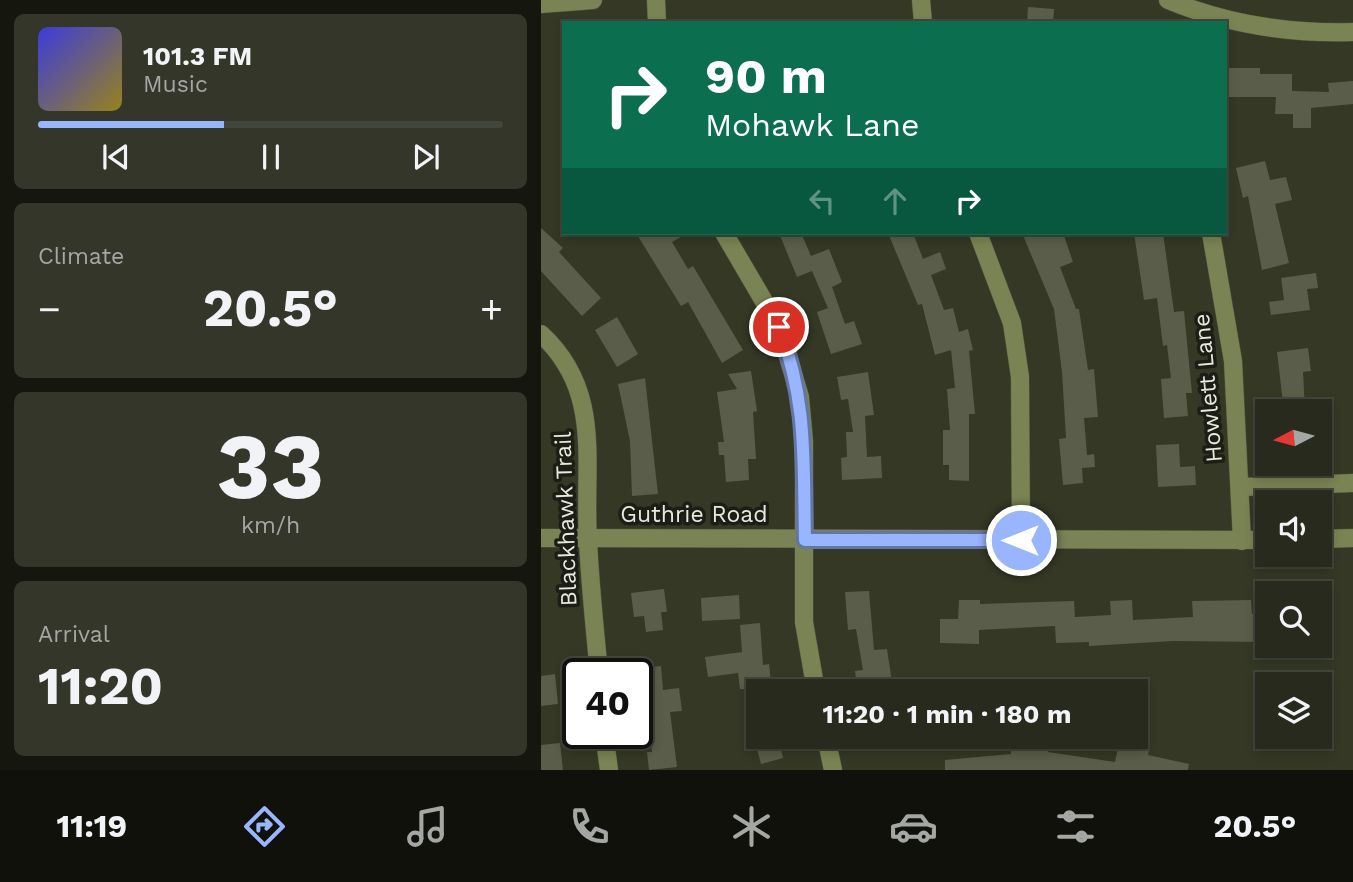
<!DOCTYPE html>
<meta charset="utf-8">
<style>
:root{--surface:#272a1c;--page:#333629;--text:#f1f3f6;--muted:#a4a7a3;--line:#43463b;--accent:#99b5fd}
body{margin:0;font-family:"Work Sans",sans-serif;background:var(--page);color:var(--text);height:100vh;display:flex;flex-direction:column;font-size:26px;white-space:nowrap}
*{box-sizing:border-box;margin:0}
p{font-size:23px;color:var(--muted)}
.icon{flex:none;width:38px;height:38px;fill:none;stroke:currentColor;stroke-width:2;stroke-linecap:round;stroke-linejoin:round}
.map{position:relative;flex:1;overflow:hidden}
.details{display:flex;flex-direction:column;gap:14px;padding:14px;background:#15170f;width:541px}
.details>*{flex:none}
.hud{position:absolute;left:21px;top:21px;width:665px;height:214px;border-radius:0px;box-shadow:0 4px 10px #0003,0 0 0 2px var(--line);background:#0b6e4f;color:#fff;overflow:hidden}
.needle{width:46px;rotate:264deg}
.buttons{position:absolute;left:714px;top:399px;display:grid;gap:14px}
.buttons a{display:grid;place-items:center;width:77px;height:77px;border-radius:0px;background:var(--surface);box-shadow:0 4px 10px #0003,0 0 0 2px var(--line);font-size:35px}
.speed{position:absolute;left:21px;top:658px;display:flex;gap:14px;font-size:35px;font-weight:700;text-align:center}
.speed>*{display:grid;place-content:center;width:91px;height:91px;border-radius:50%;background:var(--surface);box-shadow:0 4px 10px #0003,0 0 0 2px var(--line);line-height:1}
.speed .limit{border:4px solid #111;border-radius:10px;background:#fff;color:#111}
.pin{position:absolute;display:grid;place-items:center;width:60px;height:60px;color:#fff;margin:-30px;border:4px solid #fff;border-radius:50%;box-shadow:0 2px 7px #0007}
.me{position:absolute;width:77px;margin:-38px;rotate:270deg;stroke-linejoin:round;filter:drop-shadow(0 0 5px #0008)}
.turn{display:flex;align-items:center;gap:24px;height:147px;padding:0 28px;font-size:32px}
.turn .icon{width:91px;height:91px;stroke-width:2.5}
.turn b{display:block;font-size:49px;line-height:60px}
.lanes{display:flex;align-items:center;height:66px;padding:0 28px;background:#0003;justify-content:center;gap:35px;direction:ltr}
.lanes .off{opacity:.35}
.big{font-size:52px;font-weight:700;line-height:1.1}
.details .tile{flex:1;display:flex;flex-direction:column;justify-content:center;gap:10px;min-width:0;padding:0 24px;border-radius:10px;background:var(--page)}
.details .dial{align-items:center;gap:0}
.dial b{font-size:91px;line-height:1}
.song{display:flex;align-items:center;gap:21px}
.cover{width:84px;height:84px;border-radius:10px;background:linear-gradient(135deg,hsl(240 70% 55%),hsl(50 70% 35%))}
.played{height:7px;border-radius:4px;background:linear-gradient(90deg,var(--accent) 40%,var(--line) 40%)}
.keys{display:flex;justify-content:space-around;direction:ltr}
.heat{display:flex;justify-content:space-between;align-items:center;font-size:38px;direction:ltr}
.trip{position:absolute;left:205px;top:679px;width:402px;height:70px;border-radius:0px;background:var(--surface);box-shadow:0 4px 10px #0003,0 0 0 2px var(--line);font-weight:700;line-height:70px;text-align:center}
.menu{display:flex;height:112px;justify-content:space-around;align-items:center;background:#10110b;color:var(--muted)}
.menu .icon{width:49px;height:49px}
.menu .active{color:var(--accent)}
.menu b{font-size:32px;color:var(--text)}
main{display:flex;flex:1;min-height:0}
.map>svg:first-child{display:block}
.building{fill:#595d49}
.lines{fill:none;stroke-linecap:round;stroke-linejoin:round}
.minor-casing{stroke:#505442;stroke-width:19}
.minor{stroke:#7a8353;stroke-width:18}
.route-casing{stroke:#6376a4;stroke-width:18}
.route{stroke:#99b5fd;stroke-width:12}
.labels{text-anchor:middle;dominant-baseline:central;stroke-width:7;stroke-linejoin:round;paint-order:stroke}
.street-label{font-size:23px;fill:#e6e9dd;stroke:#1c1e15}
</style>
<main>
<section class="details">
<div class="tile">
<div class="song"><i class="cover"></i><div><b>101.3 FM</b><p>Music</p></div></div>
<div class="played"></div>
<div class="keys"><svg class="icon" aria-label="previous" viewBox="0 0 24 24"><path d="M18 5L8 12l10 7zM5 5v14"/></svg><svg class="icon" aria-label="pause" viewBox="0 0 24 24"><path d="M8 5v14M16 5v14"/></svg><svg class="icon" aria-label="next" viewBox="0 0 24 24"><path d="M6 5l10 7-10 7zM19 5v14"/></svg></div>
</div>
<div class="tile"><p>Climate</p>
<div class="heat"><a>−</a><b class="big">20.5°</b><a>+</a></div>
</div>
<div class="tile dial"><b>33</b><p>km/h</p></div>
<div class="tile"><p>Arrival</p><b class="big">11:20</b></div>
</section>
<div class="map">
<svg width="813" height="770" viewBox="0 0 813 770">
<rect width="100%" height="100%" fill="#343825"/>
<g class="building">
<polygon points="487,7 513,9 512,23 486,23"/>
<polygon points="684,68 719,68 719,74 751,74 751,91 788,92 787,83 812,81 812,104 770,108 770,128 752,128 752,114 734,114 735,97 684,97"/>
<polygon points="724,161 729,180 745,177 751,200 734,204 748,263 721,270 707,196 702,198 695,168"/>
<polygon points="0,228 22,248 18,252 60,298 41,316 0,271"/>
<polygon points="95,233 147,233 131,242 147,269 152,266 202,350 181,363 147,302 140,306"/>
<polygon points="238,233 260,233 270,256 288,249 301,282 291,287 304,324 313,321 321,344 290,354 276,312 287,308 271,271 256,277"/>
<polygon points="347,233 372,233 382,259 399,252 405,269 390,275 403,310 412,308 418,332 427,329 432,350 428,351 434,414 428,414 428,481 408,480 408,465 402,465 402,430 409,430 406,389 414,388 410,350 394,355 381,304 377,305"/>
<polygon points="481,233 522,233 532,262 519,267 535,309 538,309 547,370 553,369 557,417 543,418 546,455 553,454 554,467 541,468 542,483 522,485 518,439 525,438 521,372 513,309"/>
<polygon points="593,233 622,233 633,312 643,311 651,393 645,393 647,416 623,418 620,379 630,378 626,345 622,346 616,298 603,300"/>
<polygon points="775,273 777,288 766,289 769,310 730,315 728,302 743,300 740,278"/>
<polygon points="76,317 97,354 76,367 54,330"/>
<polygon points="767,348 770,371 762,372 764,411 743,411 736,352"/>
<polygon points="210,371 216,411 212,412 215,459 207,459 208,480 185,482 183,455 178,455 177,442 183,442 176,392 196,389 187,374"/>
<polygon points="327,372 333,415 324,416 326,457 340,456 341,478 301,480 300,458 306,457 305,432 312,432 307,399 300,400 296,377"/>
<polygon points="104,378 117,494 91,496 89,441 77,384"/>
<polygon points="638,444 639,467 654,466 655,485 617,487 615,445"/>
<polygon points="123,589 126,612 120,612 122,630 105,632 103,616 93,617 90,593"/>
<polygon points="328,591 333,650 346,649 351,682 316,687 314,671 322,670 315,629 307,630 304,592"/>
<polygon points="198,595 199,619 161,621 160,598"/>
<polygon points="418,600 439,600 439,604 533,601 534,617 570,615 569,601 591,600 592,620 652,617 651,601 710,600 711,614 726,614 726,642 632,641 548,646 548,642 515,643 514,626 438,630 438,644 399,643 399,619 417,619"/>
<polygon points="219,623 222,665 228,664 231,691 199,689 197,673 167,677 164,657 201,652 199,625"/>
<polygon points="120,666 122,690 138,688 141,711 129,712 136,767 108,770 106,752 111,752 107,715 100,716 98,694 102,693 100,668"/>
<polygon points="14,674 17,704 0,706 0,676"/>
<polygon points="213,737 266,737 266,742 240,748 242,758 220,764"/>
<polygon points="588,741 609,745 607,755 648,764 647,770 404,770 404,760 470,754 470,749 507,746 507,752 574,762 577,748 586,750"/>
<polygon points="19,743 22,770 0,770 0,745"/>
</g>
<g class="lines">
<g class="minor-casing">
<g id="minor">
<polyline points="115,0 116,23"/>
<polyline points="380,0 382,23"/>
<path d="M627,0C685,24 749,34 813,32"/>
<polyline points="0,4 52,0"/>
<polyline points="183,233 238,327 259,397 263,441 263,622 275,691"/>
<polyline points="437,233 471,323 479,377 480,540"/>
<polyline points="670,233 692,361 701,541"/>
<path d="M0,334C63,392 42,464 47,540C49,585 54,629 58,674"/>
<polyline points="700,487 813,483"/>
<polyline points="0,538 726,540"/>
<polyline points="779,539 813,538"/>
<polyline points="63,733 68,770"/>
<polyline points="285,737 292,770"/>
</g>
</g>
<use href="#minor" class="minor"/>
</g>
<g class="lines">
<g class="route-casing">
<path id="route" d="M238,327C267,403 262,461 264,540H480"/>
</g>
<use href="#route" class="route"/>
</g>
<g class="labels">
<g class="street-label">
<text transform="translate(667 388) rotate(-95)">Howlett Lane</text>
<text x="153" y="514">Guthrie Road</text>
<text transform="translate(25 519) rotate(-92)">Blackhawk Trail</text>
</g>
</g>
</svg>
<div class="buttons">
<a><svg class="needle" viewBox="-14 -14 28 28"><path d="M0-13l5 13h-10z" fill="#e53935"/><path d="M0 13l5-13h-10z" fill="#a4a7a3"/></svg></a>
<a><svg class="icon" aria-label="sound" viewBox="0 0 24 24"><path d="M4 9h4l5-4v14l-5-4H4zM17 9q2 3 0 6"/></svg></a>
<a><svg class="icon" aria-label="search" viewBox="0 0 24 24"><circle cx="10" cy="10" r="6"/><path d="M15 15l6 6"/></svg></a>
<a><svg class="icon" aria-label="layers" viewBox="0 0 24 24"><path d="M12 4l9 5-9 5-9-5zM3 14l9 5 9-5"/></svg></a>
</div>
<div class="speed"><div class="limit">40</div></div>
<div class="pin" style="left:238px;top:327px;background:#d93025"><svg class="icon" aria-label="arrive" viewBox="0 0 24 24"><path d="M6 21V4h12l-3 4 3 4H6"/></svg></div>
<svg class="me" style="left:480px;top:540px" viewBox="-20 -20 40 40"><circle r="17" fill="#99b5fd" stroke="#fff" stroke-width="3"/><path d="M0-11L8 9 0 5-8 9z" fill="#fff"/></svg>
<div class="trip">11:20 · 1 min · 180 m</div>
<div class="hud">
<div class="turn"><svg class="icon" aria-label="right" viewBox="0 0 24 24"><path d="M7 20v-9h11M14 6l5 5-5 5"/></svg><div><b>90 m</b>Mohawk Lane</div></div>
<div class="lanes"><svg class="icon off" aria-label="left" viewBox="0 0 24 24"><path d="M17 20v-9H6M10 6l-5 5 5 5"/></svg><svg class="icon off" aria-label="ahead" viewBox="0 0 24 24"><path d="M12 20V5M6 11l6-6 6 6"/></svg><svg class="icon" aria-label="right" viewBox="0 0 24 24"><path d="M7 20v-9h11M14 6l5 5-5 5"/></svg></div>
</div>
</div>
</main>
<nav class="menu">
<b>11:19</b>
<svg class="icon active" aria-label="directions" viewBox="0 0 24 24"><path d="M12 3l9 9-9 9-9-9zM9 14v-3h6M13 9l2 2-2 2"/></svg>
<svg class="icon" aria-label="music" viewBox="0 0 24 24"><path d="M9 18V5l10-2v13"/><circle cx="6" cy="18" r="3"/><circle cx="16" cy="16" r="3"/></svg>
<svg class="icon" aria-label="phone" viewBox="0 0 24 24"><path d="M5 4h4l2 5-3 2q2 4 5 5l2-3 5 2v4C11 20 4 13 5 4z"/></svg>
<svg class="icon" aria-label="climate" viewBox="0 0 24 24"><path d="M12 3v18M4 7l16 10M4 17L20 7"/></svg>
<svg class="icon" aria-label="car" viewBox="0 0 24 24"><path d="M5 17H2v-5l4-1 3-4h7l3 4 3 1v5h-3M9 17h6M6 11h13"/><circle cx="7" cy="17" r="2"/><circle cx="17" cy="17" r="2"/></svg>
<svg class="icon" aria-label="filters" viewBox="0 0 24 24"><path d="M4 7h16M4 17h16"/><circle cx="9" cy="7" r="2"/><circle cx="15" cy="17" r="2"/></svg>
<b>20.5°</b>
</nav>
